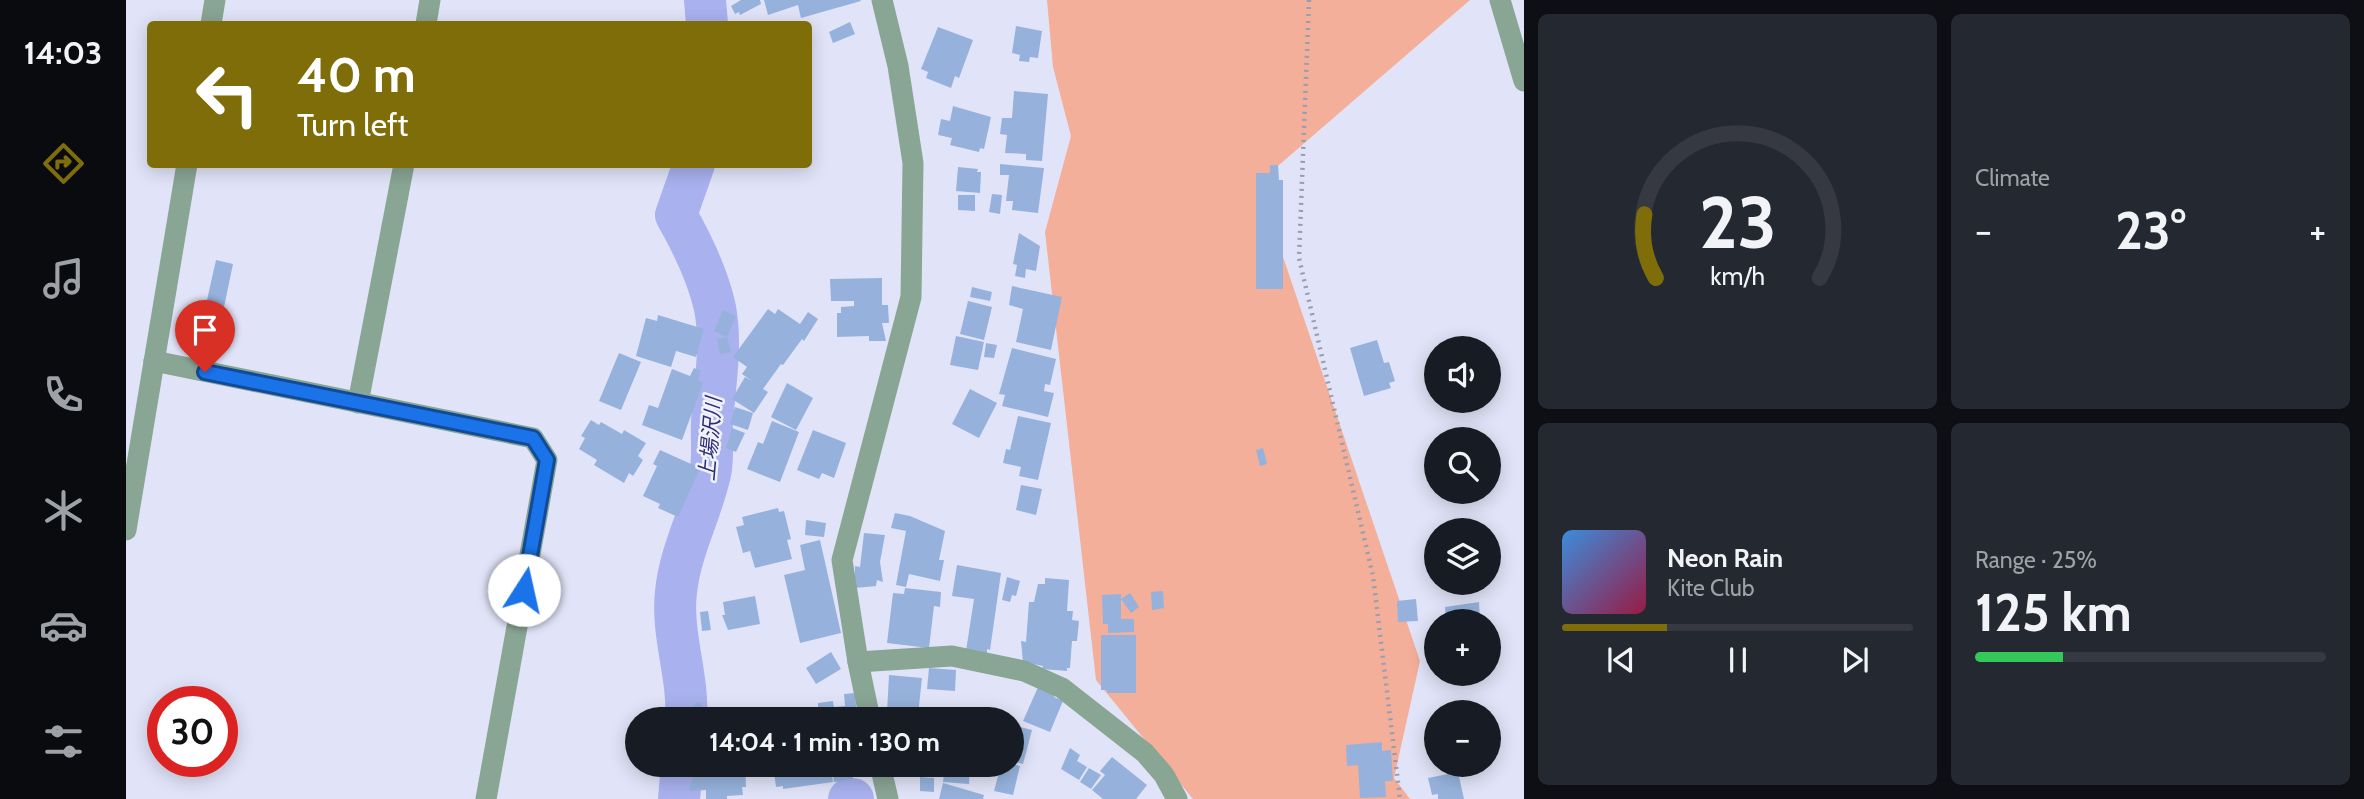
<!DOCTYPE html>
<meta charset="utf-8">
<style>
:root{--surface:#171b24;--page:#242831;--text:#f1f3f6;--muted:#9ea1a6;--line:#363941;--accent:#7e6d09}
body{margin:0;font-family:Cabin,"Noto Sans JP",sans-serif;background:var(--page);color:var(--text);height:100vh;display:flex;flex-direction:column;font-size:26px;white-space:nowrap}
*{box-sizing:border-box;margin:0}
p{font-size:23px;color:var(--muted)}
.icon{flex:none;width:38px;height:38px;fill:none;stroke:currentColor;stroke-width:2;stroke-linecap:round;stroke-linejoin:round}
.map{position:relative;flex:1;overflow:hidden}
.sheet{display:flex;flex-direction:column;gap:14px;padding:14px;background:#0d0f14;width:840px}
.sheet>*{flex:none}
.guide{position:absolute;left:21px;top:21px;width:665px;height:147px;border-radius:7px;box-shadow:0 4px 18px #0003;background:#7e6d09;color:#fff;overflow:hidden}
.controls{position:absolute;left:1298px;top:336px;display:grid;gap:14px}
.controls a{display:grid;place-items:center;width:77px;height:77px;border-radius:50%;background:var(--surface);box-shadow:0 4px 18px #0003;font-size:35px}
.speed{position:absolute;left:21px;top:686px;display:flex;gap:14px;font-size:35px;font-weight:700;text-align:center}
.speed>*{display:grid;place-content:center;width:91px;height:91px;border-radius:50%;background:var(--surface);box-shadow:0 4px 18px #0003;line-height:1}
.speed .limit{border:10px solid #d22;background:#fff;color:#111}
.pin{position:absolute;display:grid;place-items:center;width:60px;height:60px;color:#fff;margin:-72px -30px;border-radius:50% 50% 50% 0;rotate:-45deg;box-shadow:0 0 7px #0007}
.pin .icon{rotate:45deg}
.me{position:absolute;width:77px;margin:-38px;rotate:10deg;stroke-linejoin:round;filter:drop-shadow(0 0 5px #0008)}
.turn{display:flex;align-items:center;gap:24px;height:147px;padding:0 35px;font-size:32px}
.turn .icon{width:91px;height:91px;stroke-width:2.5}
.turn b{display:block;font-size:49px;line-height:60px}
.big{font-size:52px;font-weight:700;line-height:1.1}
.sheet .card{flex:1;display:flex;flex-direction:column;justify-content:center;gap:10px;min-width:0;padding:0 24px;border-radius:10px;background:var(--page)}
.sheet .dial{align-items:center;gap:0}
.dial svg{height:182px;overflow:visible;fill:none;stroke:var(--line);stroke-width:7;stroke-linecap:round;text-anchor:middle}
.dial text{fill:var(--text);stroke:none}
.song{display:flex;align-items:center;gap:21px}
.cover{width:84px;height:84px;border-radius:10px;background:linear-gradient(135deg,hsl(210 70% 55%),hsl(340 70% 35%))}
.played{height:7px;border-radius:4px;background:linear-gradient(90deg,var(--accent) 30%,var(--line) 30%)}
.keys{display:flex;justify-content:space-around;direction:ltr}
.heat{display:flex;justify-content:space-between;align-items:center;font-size:38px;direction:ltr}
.charge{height:10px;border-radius:5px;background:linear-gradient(90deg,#34c759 25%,var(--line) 0)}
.sheet .tiles{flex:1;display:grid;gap:14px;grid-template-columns:repeat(2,1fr)}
.trip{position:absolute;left:499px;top:707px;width:399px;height:70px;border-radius:35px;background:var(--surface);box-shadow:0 4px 18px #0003;font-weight:700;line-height:70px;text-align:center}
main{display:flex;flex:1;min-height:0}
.tabs{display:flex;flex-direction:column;width:126px;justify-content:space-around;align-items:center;background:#090b0e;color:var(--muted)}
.tabs .icon{width:49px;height:49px}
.tabs .current{color:var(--accent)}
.tabs b{font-size:32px;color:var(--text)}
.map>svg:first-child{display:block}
.green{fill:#f3af9a}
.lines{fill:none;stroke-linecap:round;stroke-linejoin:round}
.river{stroke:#a9b1ef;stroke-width:42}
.building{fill:#96b2dc}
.path{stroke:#9a9caf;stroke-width:4.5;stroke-dasharray:2 5;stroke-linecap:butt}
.minor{stroke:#89a594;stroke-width:21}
.route-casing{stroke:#114b97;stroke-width:18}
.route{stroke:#1a73e8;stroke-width:12}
.labels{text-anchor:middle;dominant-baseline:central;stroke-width:5;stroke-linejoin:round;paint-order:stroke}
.water-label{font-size:21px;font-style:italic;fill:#2f2f76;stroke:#f0f2fc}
</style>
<main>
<nav class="tabs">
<b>14:03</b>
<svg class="icon current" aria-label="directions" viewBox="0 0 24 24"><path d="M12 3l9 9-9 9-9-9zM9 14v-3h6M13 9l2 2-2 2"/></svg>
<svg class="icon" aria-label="music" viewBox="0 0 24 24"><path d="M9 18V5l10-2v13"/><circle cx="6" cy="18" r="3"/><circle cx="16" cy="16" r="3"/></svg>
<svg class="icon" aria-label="phone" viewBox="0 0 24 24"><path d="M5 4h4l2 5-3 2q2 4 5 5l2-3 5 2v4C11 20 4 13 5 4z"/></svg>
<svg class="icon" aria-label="climate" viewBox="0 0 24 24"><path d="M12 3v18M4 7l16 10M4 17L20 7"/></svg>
<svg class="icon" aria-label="car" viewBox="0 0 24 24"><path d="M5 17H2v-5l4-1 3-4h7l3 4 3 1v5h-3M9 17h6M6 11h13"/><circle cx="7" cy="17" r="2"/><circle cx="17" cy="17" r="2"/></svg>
<svg class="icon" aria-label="filters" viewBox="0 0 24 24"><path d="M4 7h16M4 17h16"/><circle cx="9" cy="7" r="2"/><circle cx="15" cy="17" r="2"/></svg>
</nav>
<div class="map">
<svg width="1398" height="799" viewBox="0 0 1398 799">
<rect width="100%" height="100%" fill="#e1e4f8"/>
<polygon class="green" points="921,0 1344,0 1132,183 1294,661 1268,778 1284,799 1067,799 970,680 919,232 945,136 927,67"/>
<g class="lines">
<g class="river">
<polyline points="579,0 581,24"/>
<path d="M560,719C563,677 545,634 550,592C554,551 575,514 584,474C588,457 585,438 586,421C589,385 596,344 589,308C582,276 566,243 550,215L568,164"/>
<polyline points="553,799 556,765"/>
<polyline points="723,799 727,799"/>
</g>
</g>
<g class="building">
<polygon points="615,0 634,0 635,4 614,15 613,12 609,14 605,6"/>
<polygon points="638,0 734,0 735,1 675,18 672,5 642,15"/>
<polygon points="724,22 729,34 707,43 703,32"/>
<polygon points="890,26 916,31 912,58 904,57 903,62 893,61 894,55 886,53"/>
<polygon points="812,27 847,40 833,78 829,76 825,88 800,78 802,72 795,69"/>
<polygon points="888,91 922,94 916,161 900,160 900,154 879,153 881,135 874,134 876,118 886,118"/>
<polygon points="827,106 865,117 858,149 854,148 853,152 824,145 826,138 812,135 815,119 824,121"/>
<polygon points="874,164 918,168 912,213 886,210 887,201 880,201 883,175 874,175"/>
<polygon points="1144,165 1152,165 1153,180 1157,180 1157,289 1130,289 1130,173 1144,173"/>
<polygon points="832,167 852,169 851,172 855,172 854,193 830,191"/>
<polygon points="866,194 876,195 874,214 863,212"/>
<polygon points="832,195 849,195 849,211 832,210"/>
<polygon points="893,233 914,246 910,271 900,269 899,278 889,276 891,265 887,264"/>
<polygon points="90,260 107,264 97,312 79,309"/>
<polygon points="756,278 756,305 762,305 763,323 756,323 760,341 743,341 743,336 711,337 711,313 715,313 715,307 728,306 728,301 705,301 704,279"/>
<polygon points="886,286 936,297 925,350 890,342 897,309 883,305"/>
<polygon points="846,287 866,292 864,301 844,297"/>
<polygon points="842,301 866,307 858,340 834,334"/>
<polygon points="642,309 649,314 652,309 674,324 682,312 692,319 678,341 676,339 657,365 655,364 637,389 642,392 628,413 606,399 619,377 626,381 616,374 621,367 607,357"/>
<polygon points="597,310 610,316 601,337 588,331"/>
<polygon points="532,315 578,329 570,357 550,351 545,367 510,356 520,318 531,321"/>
<polygon points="83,321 102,324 100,335 81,331"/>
<polygon points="66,334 91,340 86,355 63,354"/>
<polygon points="830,336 858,342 852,370 824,365"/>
<polygon points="601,337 605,352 594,354 591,339"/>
<polygon points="1251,340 1258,363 1263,362 1269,381 1263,383 1265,388 1238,396 1224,348"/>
<polygon points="860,343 871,345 868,358 858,357"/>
<polygon points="886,348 930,359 924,385 919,384 918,391 928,393 922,417 876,406 879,395 873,394"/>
<polygon points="493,353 515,362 495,410 473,401"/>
<polygon points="568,368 575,371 572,381 577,383 556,440 516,425 523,405 532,408 546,369 564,376"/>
<polygon points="661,383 687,398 670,430 645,417"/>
<polygon points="844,389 871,403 853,438 826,424"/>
<polygon points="609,407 627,413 622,430 604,424"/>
<polygon points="892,416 925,423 912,480 893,476 895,467 877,463 880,449 884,450"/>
<polygon points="465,420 473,425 475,422 496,434 498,430 520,443 512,456 517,460 507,476 503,473 498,483 468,465 471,460 453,449 459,438 455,436"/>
<polygon points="646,421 673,432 654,482 621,469 632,442 637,444"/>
<polygon points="606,428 619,433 610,452 600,448"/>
<polygon points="687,430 720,443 708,478 696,473 693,479 671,470"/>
<polygon points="1137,448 1141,464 1134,466 1130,450"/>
<polygon points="534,450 574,468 552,517 532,508 534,504 517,496 531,466 527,464"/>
<polygon points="895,485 916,489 910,515 890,510"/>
<polygon points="652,508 653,512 658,511 665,539 661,540 666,559 629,568 624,551 617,553 610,527 618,525 616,517"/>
<polygon points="769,513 784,516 819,531 813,560 818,560 814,581 783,574 780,587 770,585 780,531 765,528"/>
<polygon points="680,520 700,523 698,537 679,535"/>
<polygon points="738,533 759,535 754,562 757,582 751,580 750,586 729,588 729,566 734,567"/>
<polygon points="694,540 715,633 674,643 658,575 679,570 674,545"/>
<polygon points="831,565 875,573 864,650 861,649 861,655 840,651 848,599 826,596"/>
<polygon points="881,577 894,581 890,596 886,595 884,602 876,600"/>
<polygon points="919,578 943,580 941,611 947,611 946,620 953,621 951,641 946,641 944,668 941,668 941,671 916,669 917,666 897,662 895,641 900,642 903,602 908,602 912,584 919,584"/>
<polygon points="779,588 815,592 814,607 808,606 803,648 761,643 767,593 778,594"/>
<polygon points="1037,591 1038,608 1026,610 1025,592"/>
<polygon points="1004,593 1013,607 1005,613 995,599"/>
<polygon points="995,594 995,619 1008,619 1008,632 982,633 982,624 977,624 976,595"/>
<polygon points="629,596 634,624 602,630 596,615 599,615 597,602"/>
<polygon points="1290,599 1292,621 1272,622 1271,601"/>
<polygon points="1353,602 1354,621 1320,621 1319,607"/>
<polygon points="582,611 585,630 576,631 574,612"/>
<polygon points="975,635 1010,635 1010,693 981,693 981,690 975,690"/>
<polygon points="705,652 715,669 690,684 680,668"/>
<polygon points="803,668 830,670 829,691 801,689"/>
<polygon points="763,675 796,678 792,715 761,712"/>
<polygon points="913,685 930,692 928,697 937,701 924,732 897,721"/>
<polygon points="729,693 731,719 674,719 673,711 692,709 692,703 707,701 708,707 719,706 718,694"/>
<polygon points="572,701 576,706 562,719 558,715"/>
<polygon points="886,725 906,730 897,764 886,761"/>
<polygon points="1256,742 1256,751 1265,750 1267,781 1259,781 1260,797 1234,798 1232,765 1221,766 1220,745"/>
<polygon points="944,748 954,755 951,761 961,767 953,780 935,769"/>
<polygon points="986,757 1021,785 1010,799 977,799 966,790 979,775 974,771"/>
<polygon points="886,764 894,766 887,795 868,791 875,765"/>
<polygon points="570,765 619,765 620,787 616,787 617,795 601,796 601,799 580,799 580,790 563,791"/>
<polygon points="647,765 704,765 707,782 657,789 657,786 650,787"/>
<polygon points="705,765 725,765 727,779 708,782"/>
<polygon points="819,765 844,765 843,784 817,782"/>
<polygon points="963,768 975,775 965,789 954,782"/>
<polygon points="1332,772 1338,799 1312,799 1312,794 1306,795 1302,778"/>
<polygon points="794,777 808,778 808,792 794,791"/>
<polygon points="817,783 858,795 857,799 813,799"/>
</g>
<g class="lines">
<polyline class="path" points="1183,0 1173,258 1247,576 1274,799"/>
<g class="minor">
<polyline points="1374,0 1398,81"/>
<polyline points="85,24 89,0"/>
<polyline points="300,24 304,0"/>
<polyline points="28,361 407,438 421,460 360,799"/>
<polyline points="232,403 278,164"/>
<polyline points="0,530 61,164"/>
<polyline points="732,662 826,656 898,671 936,688 1019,753 1038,775 1051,799"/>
<polyline points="744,719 732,662 716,560 785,297 787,163 772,66 756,0"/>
<polyline points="754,765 762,799"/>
</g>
</g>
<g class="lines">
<g class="route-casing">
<polyline id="route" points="79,372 407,438 421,460 398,590"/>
</g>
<use href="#route" class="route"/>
</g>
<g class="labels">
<g class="water-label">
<text transform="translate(584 439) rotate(-85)">上場沢川</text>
</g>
</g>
</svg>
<div class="controls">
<a><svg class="icon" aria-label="sound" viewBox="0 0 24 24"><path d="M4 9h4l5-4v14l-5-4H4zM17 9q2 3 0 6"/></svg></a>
<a><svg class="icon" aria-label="search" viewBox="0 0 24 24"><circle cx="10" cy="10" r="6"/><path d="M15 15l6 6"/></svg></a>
<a><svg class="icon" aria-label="layers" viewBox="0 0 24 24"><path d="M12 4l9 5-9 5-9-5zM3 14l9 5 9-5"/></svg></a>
<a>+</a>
<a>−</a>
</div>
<div class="speed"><div class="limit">30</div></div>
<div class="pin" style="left:79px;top:372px;background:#d93025"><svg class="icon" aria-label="arrive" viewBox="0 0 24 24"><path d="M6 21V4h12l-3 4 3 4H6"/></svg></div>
<svg class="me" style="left:398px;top:590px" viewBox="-20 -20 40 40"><circle r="19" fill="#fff"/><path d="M0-13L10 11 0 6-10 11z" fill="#1a73e8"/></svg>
<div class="trip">14:04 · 1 min · 130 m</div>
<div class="guide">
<div class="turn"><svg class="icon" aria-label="left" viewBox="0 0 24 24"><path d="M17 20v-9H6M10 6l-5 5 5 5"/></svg><div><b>40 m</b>Turn left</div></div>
</div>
</div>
<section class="sheet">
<div class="tiles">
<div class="card dial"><svg viewBox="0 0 100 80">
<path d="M14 69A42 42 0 1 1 86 69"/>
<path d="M14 69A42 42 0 0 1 9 41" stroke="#7e6d09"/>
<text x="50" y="56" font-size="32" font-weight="700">23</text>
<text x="50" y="72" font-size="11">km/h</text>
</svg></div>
<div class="card"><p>Climate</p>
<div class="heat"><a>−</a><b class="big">23°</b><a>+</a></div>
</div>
<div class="card">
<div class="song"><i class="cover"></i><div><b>Neon Rain</b><p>Kite Club</p></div></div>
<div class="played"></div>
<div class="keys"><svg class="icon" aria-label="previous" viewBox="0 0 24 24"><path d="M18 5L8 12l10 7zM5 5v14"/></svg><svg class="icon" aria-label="pause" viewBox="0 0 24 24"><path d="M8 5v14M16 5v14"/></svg><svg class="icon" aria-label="next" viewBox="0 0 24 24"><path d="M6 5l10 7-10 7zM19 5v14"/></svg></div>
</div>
<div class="card"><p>Range · 25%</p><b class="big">125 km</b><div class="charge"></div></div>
</div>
</section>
</main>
